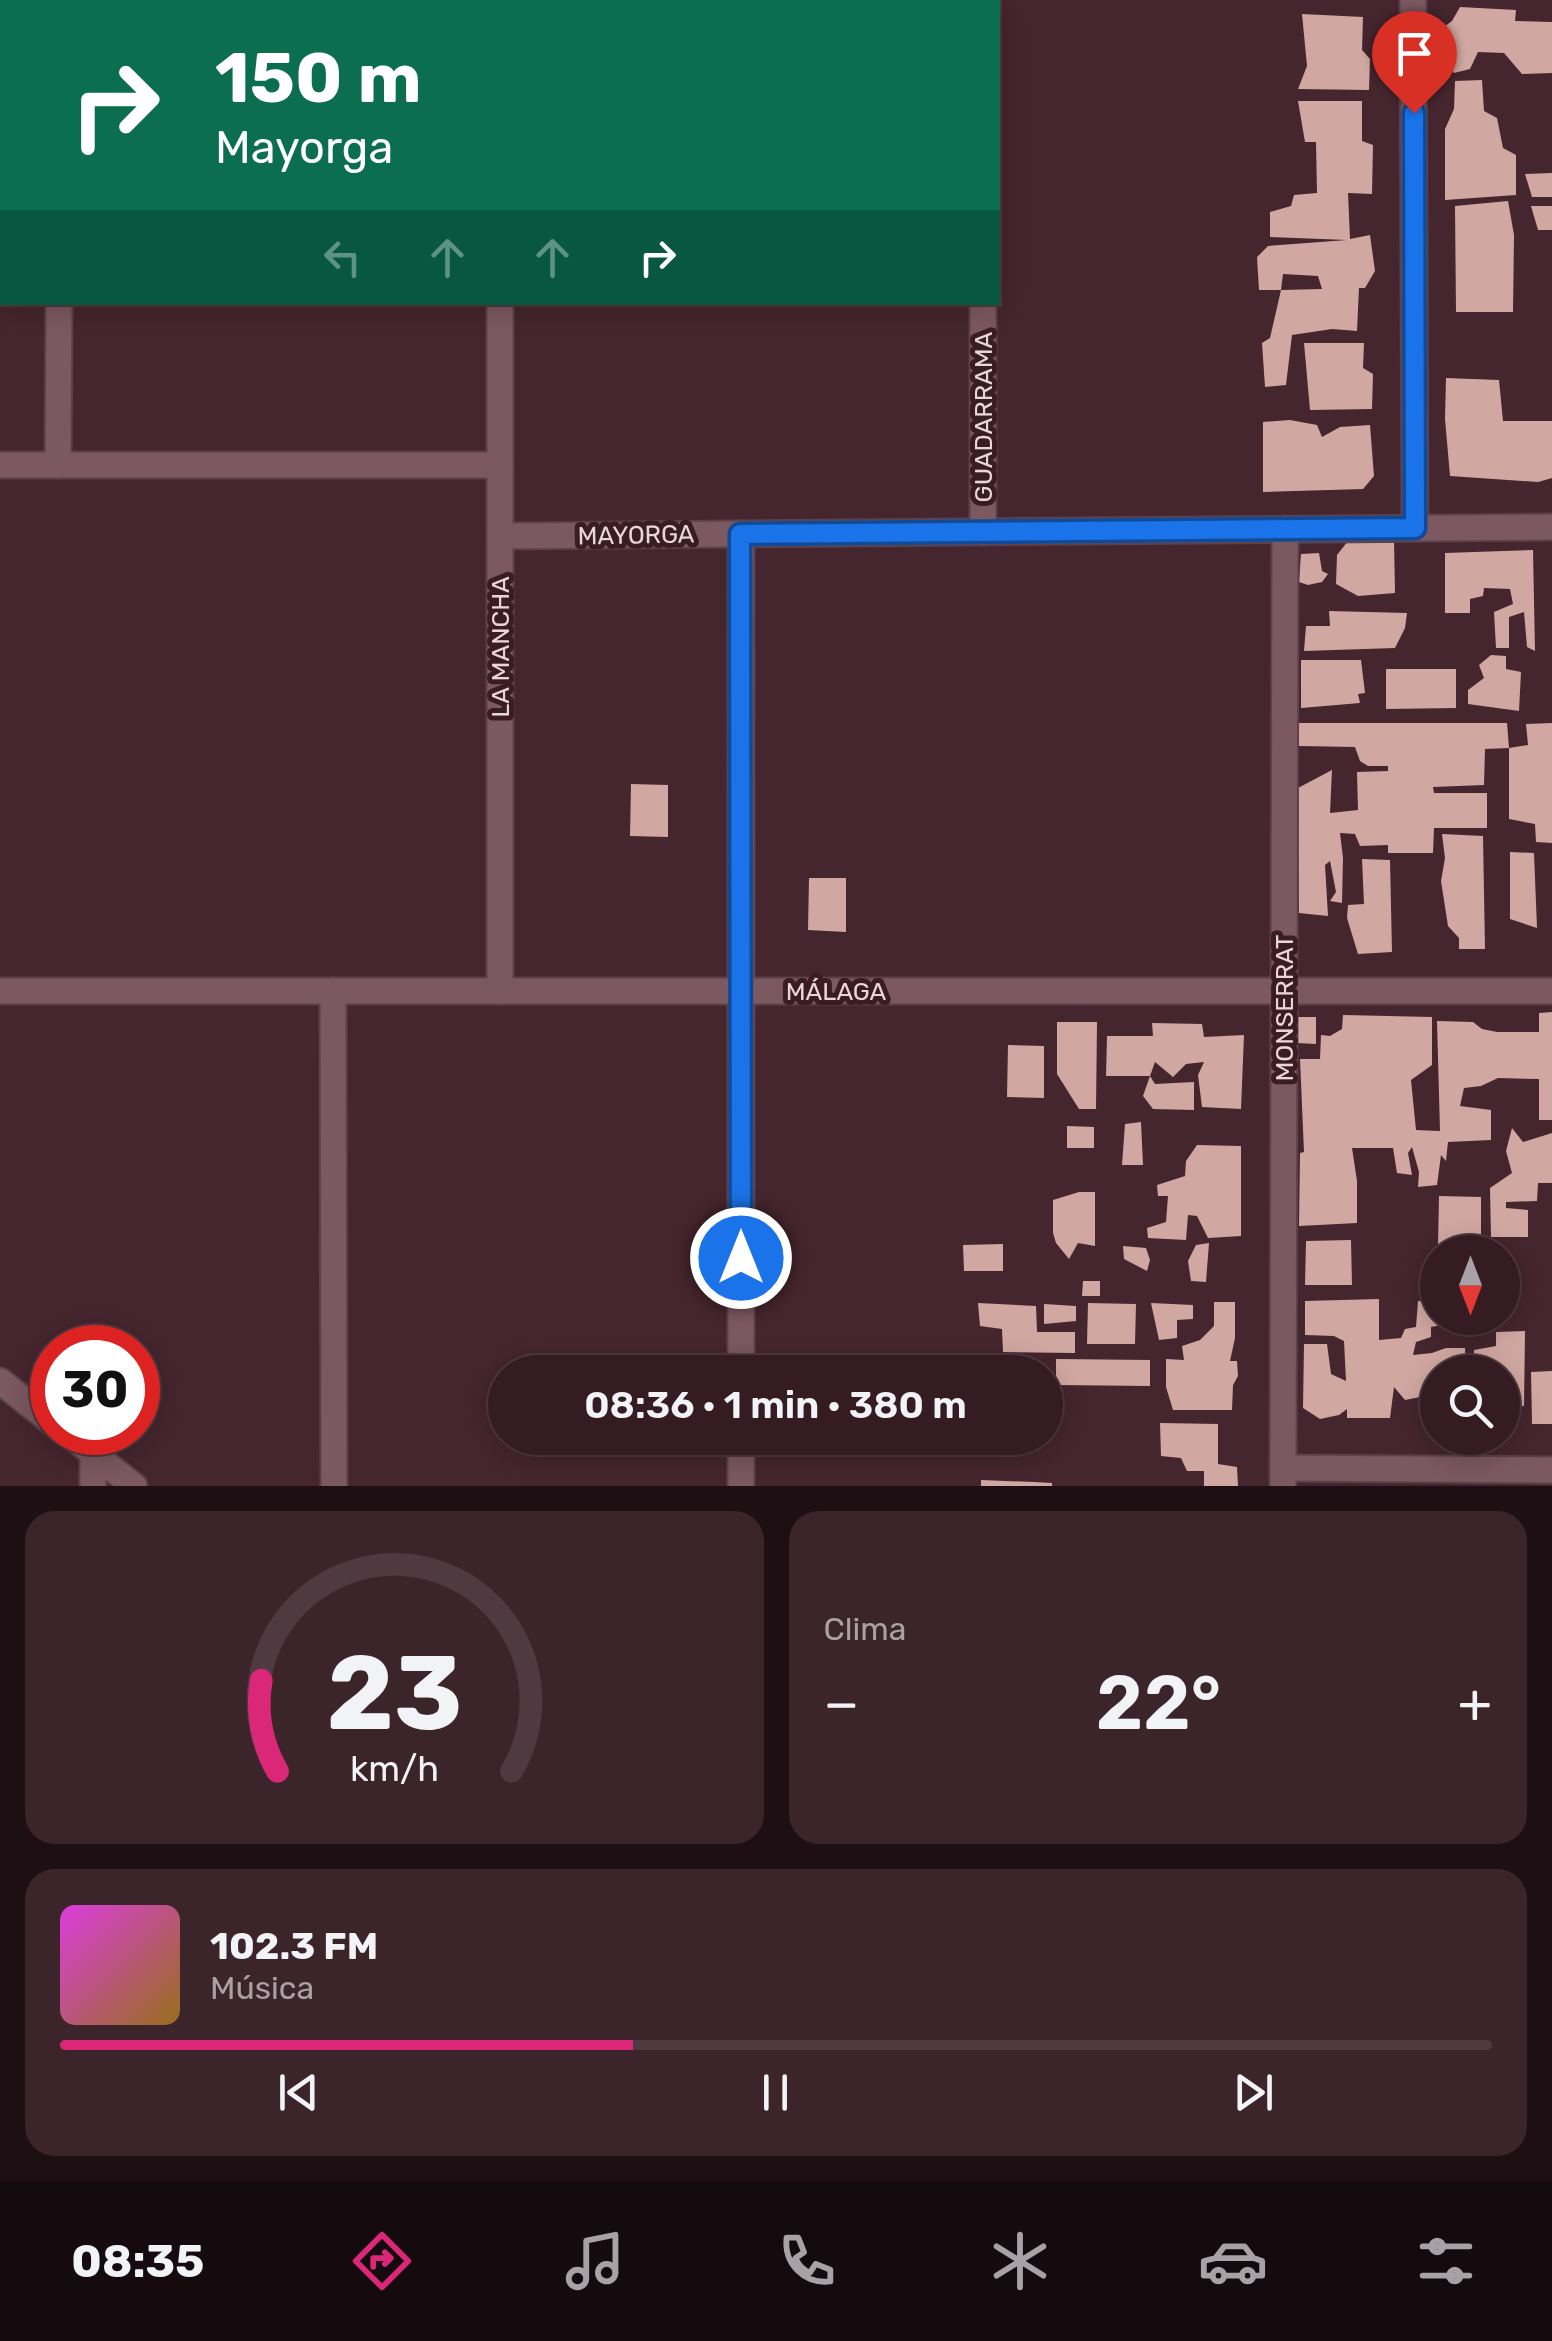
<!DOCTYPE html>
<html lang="es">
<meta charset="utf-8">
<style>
:root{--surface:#341c22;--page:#3c252a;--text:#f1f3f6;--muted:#a9a1a5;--line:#4e3a40;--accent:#db2777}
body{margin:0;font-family:Rubik,sans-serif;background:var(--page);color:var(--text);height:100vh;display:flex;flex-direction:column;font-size:38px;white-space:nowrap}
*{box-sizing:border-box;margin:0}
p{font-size:32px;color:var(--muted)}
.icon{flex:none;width:55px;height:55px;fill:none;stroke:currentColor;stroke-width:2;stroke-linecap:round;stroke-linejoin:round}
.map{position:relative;height:1486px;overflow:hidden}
.panel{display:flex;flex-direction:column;gap:25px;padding:25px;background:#1d0f13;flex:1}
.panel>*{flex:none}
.top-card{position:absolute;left:0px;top:0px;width:1000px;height:305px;box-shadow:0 5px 25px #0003,0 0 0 2px var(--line);background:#0b6e4f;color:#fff;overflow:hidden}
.needle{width:65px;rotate:180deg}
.fabs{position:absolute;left:1420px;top:1235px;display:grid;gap:20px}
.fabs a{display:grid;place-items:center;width:100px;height:100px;border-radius:50%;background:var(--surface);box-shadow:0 5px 25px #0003,0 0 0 2px var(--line);font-size:50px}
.speed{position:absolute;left:30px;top:1325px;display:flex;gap:20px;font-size:50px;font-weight:700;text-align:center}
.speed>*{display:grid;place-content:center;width:130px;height:130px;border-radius:50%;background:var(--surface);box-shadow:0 5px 25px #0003,0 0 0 2px var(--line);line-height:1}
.speed .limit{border:15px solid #d22;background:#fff;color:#111}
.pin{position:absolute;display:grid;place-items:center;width:85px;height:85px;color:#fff;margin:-102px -42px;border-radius:50% 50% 50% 0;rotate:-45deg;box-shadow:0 0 10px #0007}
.pin .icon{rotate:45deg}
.me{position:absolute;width:110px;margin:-55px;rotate:0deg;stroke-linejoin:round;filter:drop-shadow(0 0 8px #0008)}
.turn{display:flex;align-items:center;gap:35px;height:210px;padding:0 50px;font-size:45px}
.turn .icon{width:130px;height:130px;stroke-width:2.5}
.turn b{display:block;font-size:70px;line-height:85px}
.lanes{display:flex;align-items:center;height:95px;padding:0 50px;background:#0003;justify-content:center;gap:50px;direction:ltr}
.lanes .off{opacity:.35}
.big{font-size:75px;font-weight:600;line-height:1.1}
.panel .tile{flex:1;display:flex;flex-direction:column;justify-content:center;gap:15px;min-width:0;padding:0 35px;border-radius:30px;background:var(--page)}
.panel .dial{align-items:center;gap:0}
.dial svg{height:260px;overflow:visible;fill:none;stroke:var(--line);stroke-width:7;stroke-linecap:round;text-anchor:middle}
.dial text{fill:var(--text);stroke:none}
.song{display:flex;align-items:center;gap:30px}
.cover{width:120px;height:120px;border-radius:15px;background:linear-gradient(135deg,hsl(300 70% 55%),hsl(40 70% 35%))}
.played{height:10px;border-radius:5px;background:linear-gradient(90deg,var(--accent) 40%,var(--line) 40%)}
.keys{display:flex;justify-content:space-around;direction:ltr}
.heat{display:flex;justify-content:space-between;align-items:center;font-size:55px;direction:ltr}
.panel .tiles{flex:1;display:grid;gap:25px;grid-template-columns:1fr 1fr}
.tile:last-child{grid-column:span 2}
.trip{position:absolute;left:488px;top:1355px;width:575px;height:100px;border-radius:50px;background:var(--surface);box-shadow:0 5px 25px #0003,0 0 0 2px var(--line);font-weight:600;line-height:100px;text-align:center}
.tabs{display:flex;height:160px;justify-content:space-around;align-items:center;background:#150b0e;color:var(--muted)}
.tabs .icon{width:70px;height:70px}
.tabs .current{color:var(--accent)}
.tabs b{font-size:45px;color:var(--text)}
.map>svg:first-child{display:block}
.building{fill:#d1a8a1}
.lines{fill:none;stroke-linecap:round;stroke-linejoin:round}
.street-casing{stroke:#5c414a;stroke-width:29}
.secondary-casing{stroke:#5c414a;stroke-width:29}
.street{stroke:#7c5861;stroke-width:25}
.secondary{stroke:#7c5861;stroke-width:25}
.route-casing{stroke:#114b97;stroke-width:25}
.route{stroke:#1a73e8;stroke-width:18}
.labels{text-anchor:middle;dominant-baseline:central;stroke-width:10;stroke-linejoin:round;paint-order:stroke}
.street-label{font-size:25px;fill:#ead5da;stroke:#3a1c25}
</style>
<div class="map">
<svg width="1552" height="1486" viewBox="0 0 1552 1486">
<rect width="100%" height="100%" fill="#45252e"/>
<g class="building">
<polygon points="1460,7 1516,10 1515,21 1552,22 1552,73 1522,74 1504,53 1478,52 1470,69 1454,73 1432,49 1434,34 1452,21"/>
<polygon points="1302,14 1363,17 1362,50 1370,59 1369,90 1298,89 1307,66"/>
<polygon points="1482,80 1484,111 1497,118 1503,148 1516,155 1516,195 1445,200 1445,129 1454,109 1455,81"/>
<polygon points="1298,101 1362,101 1362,141 1373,145 1372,194 1348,193 1350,239 1370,235 1375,271 1365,288 1359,288 1357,331 1332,329 1292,335 1286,385 1265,387 1262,343 1270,338 1281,290 1322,289 1318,276 1283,274 1281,290 1259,290 1257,257 1268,246 1347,240 1270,237 1270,212 1291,206 1294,195 1317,193 1316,142 1305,142"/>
<polygon points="1552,173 1552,197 1532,197 1525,174"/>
<polygon points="1508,201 1514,235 1513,312 1456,312 1455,206"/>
<polygon points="1531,206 1552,206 1552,230 1538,230"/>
<polygon points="1304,343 1364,343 1363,368 1373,374 1372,409 1310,410"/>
<polygon points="1446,378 1499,380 1503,421 1552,421 1552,478 1538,482 1450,476 1445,419"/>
<polygon points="1290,420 1317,425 1322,437 1340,427 1370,425 1374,476 1363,489 1263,492 1263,422"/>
<polygon points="1348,541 1394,541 1395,593 1358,596 1336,584 1337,555"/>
<polygon points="1533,550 1535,651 1527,647 1524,612 1509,617 1509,648 1496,648 1494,612 1513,604 1510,589 1484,588 1483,596 1470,599 1470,613 1445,613 1445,553"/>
<polygon points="1319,553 1322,571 1328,574 1322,582 1308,585 1299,582 1301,554"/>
<polygon points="1329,611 1407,613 1405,628 1395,648 1304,651 1306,626 1330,626"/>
<polygon points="1491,655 1506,656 1506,669 1521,672 1519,711 1468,704 1468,690 1484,678 1479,665"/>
<polygon points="1301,660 1361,660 1365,693 1358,694 1360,703 1301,708"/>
<polygon points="1386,669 1456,669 1456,708 1386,709"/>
<polygon points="1299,723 1507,723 1509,748 1485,749 1484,785 1433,787 1434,793 1487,793 1487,828 1434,828 1433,853 1388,853 1388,845 1360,846 1355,834 1340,833 1343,858 1342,903 1330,901 1336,892 1330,861 1325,865 1328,916 1299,913 1298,788 1332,770 1330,813 1358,810 1357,772 1388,771 1388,766 1368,766 1360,761 1355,747 1299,746"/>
<polygon points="1552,723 1552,843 1536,842 1535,824 1509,819 1509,748 1528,745 1526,724"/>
<polygon points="631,784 668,785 668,837 630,836"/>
<polygon points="1442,834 1483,836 1485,949 1459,949 1459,938 1448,926 1441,881 1445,858"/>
<polygon points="1510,852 1534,853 1537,928 1510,919"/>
<polygon points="1362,859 1390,860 1392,952 1358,954 1347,918 1348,905 1364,904"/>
<polygon points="809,878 846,878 846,932 808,930"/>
<polygon points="1552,1012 1552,1120 1539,1120 1539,1079 1498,1078 1481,1086 1464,1088 1460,1106 1491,1110 1491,1140 1448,1142 1446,1161 1441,1155 1437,1185 1418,1187 1419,1172 1412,1147 1408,1153 1412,1175 1397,1173 1393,1148 1352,1148 1357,1181 1357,1223 1299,1226 1300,1153 1304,1152 1300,1059 1320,1059 1321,1035 1330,1036 1342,1029 1343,1015 1432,1017 1432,1065 1411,1080 1416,1130 1440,1131 1437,1021 1473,1022 1482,1029 1497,1032 1539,1032 1539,1013"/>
<polygon points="1297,1017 1316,1017 1316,1044 1297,1043"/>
<polygon points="1057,1022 1097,1022 1096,1109 1079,1109 1057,1074"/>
<polygon points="1152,1023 1202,1024 1204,1037 1244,1035 1241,1109 1202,1107 1198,1075 1204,1062 1186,1064 1173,1077 1155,1062 1150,1076 1155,1084 1194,1082 1194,1110 1153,1109 1143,1096 1150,1076 1106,1076 1107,1036 1153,1036"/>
<polygon points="1008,1045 1044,1046 1044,1098 1007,1097"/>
<polygon points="1141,1122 1143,1165 1122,1165 1125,1124"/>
<polygon points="1067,1126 1094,1127 1094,1148 1067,1148"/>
<polygon points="1512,1128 1523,1142 1552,1133 1552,1183 1538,1183 1537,1201 1506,1202 1506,1208 1528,1210 1528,1237 1491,1237 1490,1188 1512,1173 1506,1151"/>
<polygon points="1197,1145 1241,1146 1241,1236 1208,1238 1197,1216 1188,1215 1186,1240 1148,1238 1147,1228 1166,1222 1168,1196 1158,1196 1157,1185 1185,1176 1186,1161"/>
<polygon points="1079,1192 1095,1192 1095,1246 1078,1243 1069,1259 1056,1243 1053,1233 1053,1200"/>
<polygon points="1439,1196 1481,1197 1481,1247 1438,1246"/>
<polygon points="1351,1240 1352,1285 1305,1285 1306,1241"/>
<polygon points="1209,1243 1206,1282 1191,1281 1188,1261 1196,1245"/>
<polygon points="1003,1244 1003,1271 964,1271 963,1245"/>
<polygon points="1123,1246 1146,1248 1150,1260 1147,1271 1124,1259"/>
<polygon points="1083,1281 1100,1281 1100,1296 1082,1296"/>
<polygon points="1379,1299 1379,1340 1401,1338 1405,1329 1416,1327 1418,1301 1438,1302 1438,1318 1446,1318 1446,1324 1431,1327 1431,1337 1416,1342 1413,1355 1432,1353 1446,1348 1465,1348 1466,1372 1438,1372 1438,1414 1430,1395 1405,1400 1394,1387 1390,1418 1347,1418 1347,1409 1339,1415 1320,1419 1303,1408 1304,1344 1327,1344 1331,1374 1346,1381 1344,1341 1334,1336 1305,1335 1305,1301"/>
<polygon points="1214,1302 1235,1302 1235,1338 1230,1361 1237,1361 1238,1376 1233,1385 1232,1410 1173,1410 1166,1387 1166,1359 1184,1360 1182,1346 1200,1340 1214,1326"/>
<polygon points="978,1303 1036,1306 1037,1332 1075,1332 1075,1353 1003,1352 1002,1329 980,1326"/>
<polygon points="1088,1303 1136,1304 1135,1344 1087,1344"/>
<polygon points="1151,1303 1193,1305 1193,1319 1177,1320 1177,1338 1159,1340"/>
<polygon points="1044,1304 1076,1306 1076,1321 1044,1324"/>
<polygon points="1525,1331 1524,1406 1502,1405 1502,1372 1474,1372 1474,1350 1496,1346 1496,1332"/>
<polygon points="1056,1359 1150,1360 1150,1386 1056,1385"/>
<polygon points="1552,1371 1552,1424 1532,1424 1531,1372"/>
<polygon points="1160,1423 1218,1424 1218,1464 1237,1467 1238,1486 1204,1486 1204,1471 1187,1471 1181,1458 1161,1456"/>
<polygon points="1045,1424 1057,1424 1053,1437 1045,1438"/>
<polygon points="981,1480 1034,1482 1052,1483 1052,1486 981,1486"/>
</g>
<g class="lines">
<g class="street-casing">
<g id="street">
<polyline points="500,0 500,2"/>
<polyline points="983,0 983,2"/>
<polyline points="1413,0 1415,528"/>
<polyline points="62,2 62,0"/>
<polyline points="500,302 500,991"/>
<polyline points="983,302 983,532"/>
<polyline points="0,465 500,465"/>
<polyline points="58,465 59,302"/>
<polyline points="741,534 741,1372"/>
<polyline points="500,536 1552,527"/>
<polyline points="0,991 1552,991"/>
<polyline points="333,991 334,1486"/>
<polyline points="741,1438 741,1486"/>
<polyline points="1284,1468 1552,1470"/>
<polyline points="93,1486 93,1453"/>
<polyline points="1283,1486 1285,529"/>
</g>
</g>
<g class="secondary-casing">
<g id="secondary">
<polyline points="0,1381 52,1422"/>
<polyline points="66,1432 134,1486"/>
</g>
</g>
<use href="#street" class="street"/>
<use href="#secondary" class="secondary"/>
</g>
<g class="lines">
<g class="route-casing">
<polyline id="route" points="741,1258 740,534 1415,528 1414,113"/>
</g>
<use href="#route" class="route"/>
</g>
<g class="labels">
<g class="street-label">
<text transform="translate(983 417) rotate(-90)">GUADARRAMA</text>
<text transform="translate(636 535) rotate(-1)">MAYORGA</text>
<text transform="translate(500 647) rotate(-90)">LA MANCHA</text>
<text x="836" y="991">MÁLAGA</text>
<text transform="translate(1284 1008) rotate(-90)">MONSERRAT</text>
</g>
</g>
</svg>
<div class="fabs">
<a><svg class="needle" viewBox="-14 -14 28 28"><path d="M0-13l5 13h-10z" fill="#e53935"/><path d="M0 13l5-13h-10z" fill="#a9a1a5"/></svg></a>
<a><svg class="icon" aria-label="search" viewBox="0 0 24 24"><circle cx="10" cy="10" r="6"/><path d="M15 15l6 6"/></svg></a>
</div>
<div class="speed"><div class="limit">30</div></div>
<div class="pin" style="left:1414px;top:113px;background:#d93025"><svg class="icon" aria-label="arrive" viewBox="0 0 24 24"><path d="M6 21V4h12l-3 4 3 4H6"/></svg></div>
<svg class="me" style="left:741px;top:1258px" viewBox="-20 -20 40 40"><circle r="17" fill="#1a73e8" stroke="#fff" stroke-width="3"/><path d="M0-11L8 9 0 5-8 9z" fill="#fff"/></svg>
<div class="trip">08:36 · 1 min · 380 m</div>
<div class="top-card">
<div class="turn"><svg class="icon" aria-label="right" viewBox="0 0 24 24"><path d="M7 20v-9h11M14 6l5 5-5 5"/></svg><div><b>150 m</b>Mayorga</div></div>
<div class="lanes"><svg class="icon off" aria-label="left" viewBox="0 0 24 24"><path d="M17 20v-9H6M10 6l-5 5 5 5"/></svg><svg class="icon off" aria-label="ahead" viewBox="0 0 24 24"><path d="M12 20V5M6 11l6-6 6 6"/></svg><svg class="icon off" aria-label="ahead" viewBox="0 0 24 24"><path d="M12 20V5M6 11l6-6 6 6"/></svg><svg class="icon" aria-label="right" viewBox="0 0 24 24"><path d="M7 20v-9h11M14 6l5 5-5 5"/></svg></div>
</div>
</div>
<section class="panel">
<div class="tiles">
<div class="tile dial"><svg viewBox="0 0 100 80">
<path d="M14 69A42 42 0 1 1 86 69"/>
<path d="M14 69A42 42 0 0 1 9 41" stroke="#db2777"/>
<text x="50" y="56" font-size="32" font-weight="700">23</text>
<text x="50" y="72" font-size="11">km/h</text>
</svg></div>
<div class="tile"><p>Clima</p>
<div class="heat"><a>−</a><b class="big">22°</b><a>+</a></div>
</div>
<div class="tile">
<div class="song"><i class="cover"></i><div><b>102.3 FM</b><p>Música</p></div></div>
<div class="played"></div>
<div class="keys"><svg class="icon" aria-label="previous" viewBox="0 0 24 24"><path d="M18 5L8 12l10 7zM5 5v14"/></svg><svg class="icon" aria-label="pause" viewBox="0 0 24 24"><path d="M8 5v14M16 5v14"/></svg><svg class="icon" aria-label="next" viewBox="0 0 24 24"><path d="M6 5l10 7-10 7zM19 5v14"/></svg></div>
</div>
</div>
</section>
<nav class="tabs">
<b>08:35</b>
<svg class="icon current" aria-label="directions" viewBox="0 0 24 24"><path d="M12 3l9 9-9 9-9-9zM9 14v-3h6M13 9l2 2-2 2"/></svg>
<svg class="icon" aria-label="music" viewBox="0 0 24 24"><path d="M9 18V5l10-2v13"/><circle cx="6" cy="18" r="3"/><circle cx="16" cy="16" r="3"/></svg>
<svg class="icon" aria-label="phone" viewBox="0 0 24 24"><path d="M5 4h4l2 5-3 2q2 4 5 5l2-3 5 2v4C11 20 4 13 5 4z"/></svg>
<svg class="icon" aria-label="climate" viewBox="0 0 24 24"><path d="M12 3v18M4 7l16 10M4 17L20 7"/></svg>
<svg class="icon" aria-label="car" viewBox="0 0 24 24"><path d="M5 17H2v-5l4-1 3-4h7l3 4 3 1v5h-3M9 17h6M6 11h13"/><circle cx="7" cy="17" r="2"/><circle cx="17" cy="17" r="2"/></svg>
<svg class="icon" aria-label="filters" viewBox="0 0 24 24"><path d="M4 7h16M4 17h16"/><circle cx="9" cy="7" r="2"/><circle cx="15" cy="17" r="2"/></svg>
</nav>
